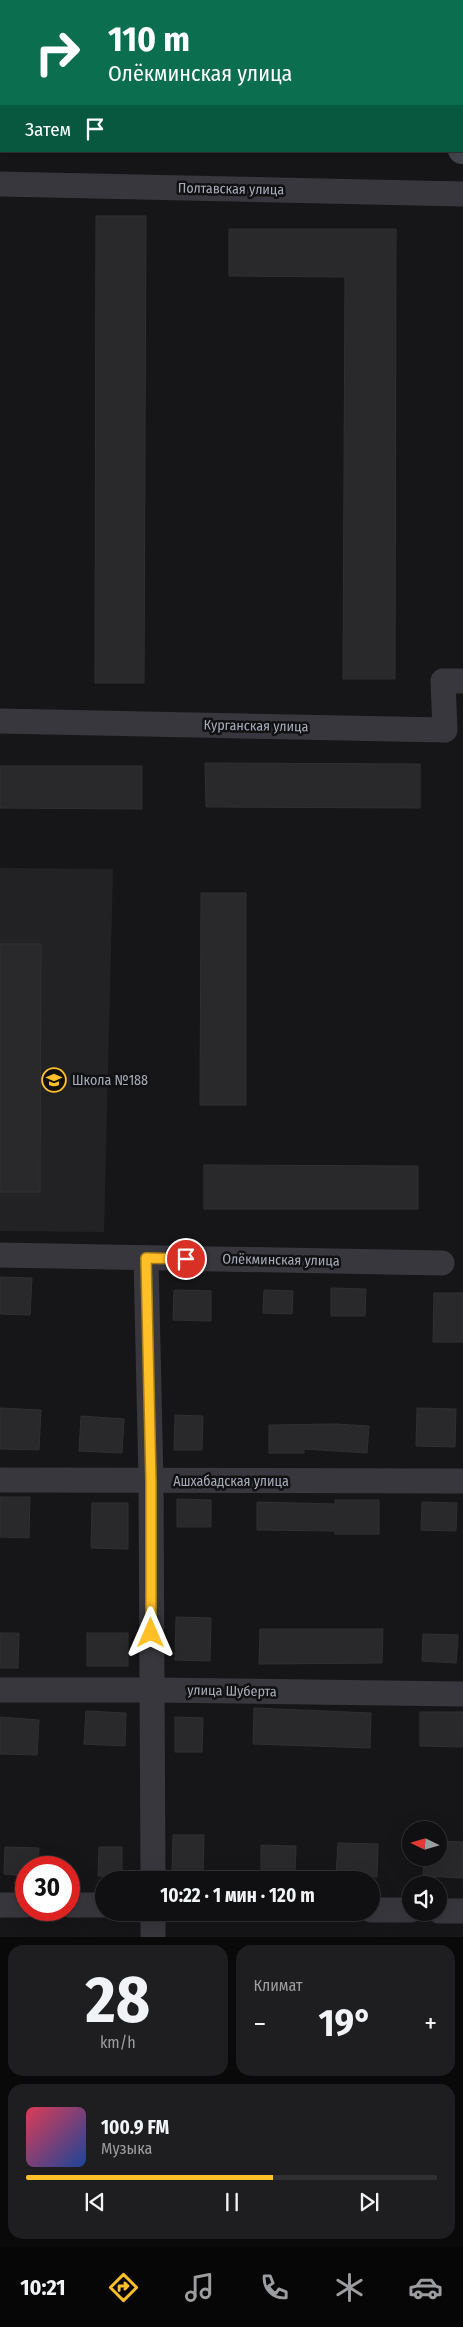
<!DOCTYPE html>
<html lang="ru">
<meta charset="utf-8">
<style>
:root{--surface:#101012;--page:#1e1e20;--text:#f1f3f6;--muted:#9c9d9f;--line:#303032;--accent:#ffbf27}
body{margin:0;font-family:"Fira Sans Condensed",sans-serif;background:var(--page);color:var(--text);height:100vh;display:flex;flex-direction:column;font-size:19px;white-space:nowrap}
*{box-sizing:border-box;margin:0}
p{font-size:16px;color:var(--muted)}
.icon{flex:none;width:28px;height:28px;fill:none;stroke:currentColor;stroke-width:2;stroke-linecap:round;stroke-linejoin:round}
.map{position:relative;height:1937px;overflow:hidden}
.sheet{display:flex;flex-direction:column;gap:8px;padding:8px;background:#09090a;flex:1}
.sheet>*{flex:none}
.banner{position:absolute;left:0px;top:0px;width:464px;height:152px;box-shadow:0 5px 20px #0002,0 0 0 1px var(--line);background:#0b6e4f;color:#fff;overflow:hidden}
.needle{width:32px;rotate:275deg}
.buttons{position:absolute;left:402px;top:1821px;display:grid;gap:10px}
.buttons a{display:grid;place-items:center;width:45px;height:45px;border-radius:50%;background:var(--surface);box-shadow:0 5px 20px #0002,0 0 0 1px var(--line);font-size:25px}
.speed{position:absolute;left:15px;top:1856px;display:flex;gap:10px;font-size:25px;font-weight:700;text-align:center}
.speed>*{display:grid;place-content:center;width:65px;height:65px;border-radius:50%;background:var(--surface);box-shadow:0 5px 20px #0002,0 0 0 1px var(--line);line-height:1}
.speed .limit{border:8px solid #d22;background:#fff;color:#111}
.pin{position:absolute;display:grid;place-items:center;width:42px;height:42px;color:#fff;margin:-21px;border:2px solid #fff;border-radius:50%;box-shadow:0 1px 5px #0007}
.me{position:absolute;width:55px;margin:-28px;rotate:0deg;stroke-linejoin:round;filter:drop-shadow(0 0 4px #0008)}
.turn{display:flex;align-items:center;gap:18px;height:105px;padding:0 25px;font-size:22px}
.turn .icon{width:65px;height:65px;stroke-width:2.5}
.turn b{display:block;font-size:35px;line-height:42px}
.then{display:flex;align-items:center;height:48px;padding:0 25px;background:#0003;gap:10px;font-size:19px}
.big{font-size:38px;font-weight:700;line-height:1.1}
.sheet .card{flex:1;display:flex;flex-direction:column;justify-content:center;gap:8px;min-width:0;padding:0 18px;border-radius:15px;background:var(--page)}
.sheet .dial{align-items:center;gap:0}
.dial b{font-size:65px;line-height:1}
.song{display:flex;align-items:center;gap:15px}
.cover{width:60px;height:60px;border-radius:8px;background:linear-gradient(135deg,hsl(350 70% 55%),hsl(220 70% 35%))}
.played{height:5px;border-radius:2px;background:linear-gradient(90deg,var(--accent) 60%,var(--line) 60%)}
.keys{display:flex;justify-content:space-around;direction:ltr}
.heat{display:flex;justify-content:space-between;align-items:center;font-size:28px;direction:ltr}
.sheet .tiles{flex:1;display:grid;gap:8px;grid-template-columns:1fr 1fr}
.card:last-child{grid-column:span 2}
.trip{position:absolute;left:95px;top:1871px;width:285px;height:50px;border-radius:25px;background:var(--surface);box-shadow:0 5px 20px #0002,0 0 0 1px var(--line);font-weight:700;line-height:50px;text-align:center}
.tabs{display:flex;height:80px;justify-content:space-around;align-items:center;background:#060607;color:var(--muted)}
.tabs .icon{width:35px;height:35px}
.tabs .current{color:var(--accent)}
.tabs b{font-size:22px;color:var(--text)}
.map>svg:first-child{display:block}
.built{fill:#222225}
.building{fill:#29292c;stroke:#303034}
.lines{fill:none;stroke-linecap:round;stroke-linejoin:round}
.street{stroke:#37373d;stroke-width:25}
.secondary{stroke:#44464e;stroke-width:28}
.route-casing{stroke:#a67c19;stroke-width:12}
.route{stroke:#ffbf27;stroke-width:9}
.labels{text-anchor:middle;dominant-baseline:central;stroke-width:5;stroke-linejoin:round;paint-order:stroke}
.street-label{font-size:14px;fill:#a7acb9;stroke:#111113}
.poi-label{font-size:14px;fill:#a7acb9;stroke:#111113;text-anchor:start}
</style>
<div class="map">
<svg width="463" height="1937" viewBox="0 0 463 1937">
<rect width="100%" height="100%" fill="#161618"/>
<polygon class="built" points="0,868 113,869 104,1232 0,1231"/>
<g class="building">
<polygon points="96,216 146,216 144,683 95,683"/>
<polygon points="229,229 396,229 395,679 343,679 345,277 229,276"/>
<polygon points="205,763 420,764 420,808 206,807"/>
<polygon points="0,766 142,766 142,809 0,808"/>
<polygon points="201,893 246,893 246,1105 200,1105"/>
<polygon points="0,944 41,944 40,1192 0,1192"/>
<polygon points="204,1165 418,1166 418,1209 204,1209"/>
<polygon points="0,1277 32,1278 30,1315 0,1314"/>
<polygon points="331,1288 366,1289 365,1316 331,1316"/>
<polygon points="174,1290 211,1291 211,1321 173,1320"/>
<polygon points="264,1290 293,1291 292,1314 263,1313"/>
<polygon points="434,1293 463,1293 463,1342 433,1342"/>
<polygon points="0,1408 41,1410 39,1450 0,1449"/>
<polygon points="417,1408 456,1409 455,1447 416,1446"/>
<polygon points="175,1415 203,1416 202,1450 174,1450"/>
<polygon points="81,1416 124,1419 122,1453 79,1451"/>
<polygon points="335,1424 369,1426 367,1453 304,1449 304,1453 269,1453 269,1425"/>
<polygon points="0,1497 30,1497 29,1538 0,1537"/>
<polygon points="177,1499 211,1500 211,1527 177,1527"/>
<polygon points="335,1500 379,1500 379,1534 335,1534 335,1531 257,1530 257,1502 335,1504"/>
<polygon points="422,1502 457,1503 456,1531 421,1530"/>
<polygon points="92,1503 128,1503 128,1549 91,1548"/>
<polygon points="176,1617 211,1618 210,1661 175,1660"/>
<polygon points="260,1629 383,1629 382,1663 259,1664"/>
<polygon points="0,1633 19,1633 18,1668 0,1668"/>
<rect x="87" y="1633" width="41" height="33"/>
<polygon points="423,1634 458,1635 456,1663 422,1661"/>
<polygon points="254,1708 371,1713 370,1748 253,1744"/>
<polygon points="86,1711 126,1713 125,1746 84,1744"/>
<polygon points="420,1712 463,1712 462,1747 420,1746"/>
<polygon points="0,1717 39,1720 37,1755 0,1754"/>
<polygon points="175,1717 203,1718 202,1752 175,1752"/>
<polygon points="173,1835 204,1835 203,1875 172,1874"/>
<polygon points="439,1841 463,1842 463,1878 423,1876 424,1858 439,1858"/>
<polygon points="338,1843 378,1844 377,1877 336,1875"/>
<polygon points="261,1845 296,1846 295,1874 261,1873"/>
<polygon points="5,1847 39,1848 38,1868 26,1868 26,1876 4,1874"/>
<polygon points="99,1847 122,1847 122,1876 98,1876"/>
</g>
<g class="lines">
<g class="street">
<polyline points="0,184 463,194"/>
<polyline points="0,721 445,730 443,681 463,681"/>
<polyline points="0,1255 442,1263"/>
<polyline points="146,1258 151,1481 153,1880"/>
<polyline points="0,1480 463,1481"/>
<polyline points="0,1690 151,1690 463,1694"/>
<polyline points="0,1905 26,1905"/>
<polyline points="69,1905 104,1905"/>
<polyline points="371,1910 411,1910"/>
<polyline points="439,1911 463,1911"/>
<polyline points="153,1912 153,1937"/>
</g>
<g class="secondary">
<polyline points="361,0 362,1"/>
<polyline points="462,150 463,150"/>
</g>
</g>
<g class="lines">
<g class="route-casing">
<polyline id="route" points="151,1633 151,1481 146,1258 186,1259"/>
</g>
<use href="#route" class="route"/>
</g>
<defs>
<g id="school-ring" transform="scale(1.25)"><circle r="9.5" fill="#111113" stroke="#ffbf27" stroke-width="1.5"/><path d="M0-5L7-2L0 1L-7-2ZM-4 1L0 2.5L4 1V4Q0 6-4 4Z" fill="#ffbf27"/></g>
</defs>
<g fill-rule="evenodd">
<use href="#school-ring" x="54" y="1080"/>
</g>
<g class="labels">
<g class="street-label">
<text transform="translate(231 189) rotate(1)">Полтавская улица</text>
<text transform="translate(256 726) rotate(1)">Курганская улица</text>
<text transform="translate(281 1260) rotate(1)">Олёкминская улица</text>
<text x="231" y="1481">Ашхабадская улица</text>
<text transform="translate(232 1691) rotate(1)">улица Шуберта</text>
</g>
<g class="poi-label">
<text x="72" y="1080">Школа №188</text>
</g>
</g>
</svg>
<div class="buttons">
<a><svg class="needle" viewBox="-14 -14 28 28"><path d="M0-13l5 13h-10z" fill="#e53935"/><path d="M0 13l5-13h-10z" fill="#9c9d9f"/></svg></a>
<a><svg class="icon" aria-label="sound" viewBox="0 0 24 24"><path d="M4 9h4l5-4v14l-5-4H4zM17 9q2 3 0 6"/></svg></a>
</div>
<div class="speed"><div class="limit">30</div></div>
<div class="pin" style="left:186px;top:1259px;background:#d93025"><svg class="icon" aria-label="arrive" viewBox="0 0 24 24"><path d="M6 21V4h12l-3 4 3 4H6"/></svg></div>
<svg class="me" style="left:151px;top:1633px" viewBox="-20 -20 40 40"><path d="M0-17L14 15 0 8-14 15z" fill="#ffbf27" stroke="#fff" stroke-width="4"/></svg>
<div class="trip">10:22 · 1 мин · 120 m</div>
<div class="banner">
<div class="turn"><svg class="icon" aria-label="right" viewBox="0 0 24 24"><path d="M7 20v-9h11M14 6l5 5-5 5"/></svg><div><b>110 m</b>Олёкминская улица</div></div>
<div class="then">Затем<svg class="icon" aria-label="arrive" viewBox="0 0 24 24"><path d="M6 21V4h12l-3 4 3 4H6"/></svg></div>
</div>
</div>
<section class="sheet">
<div class="tiles">
<div class="card dial"><b>28</b><p>km/h</p></div>
<div class="card"><p>Климат</p>
<div class="heat"><a>−</a><b class="big">19°</b><a>+</a></div>
</div>
<div class="card">
<div class="song"><i class="cover"></i><div><b>100.9 FM</b><p>Музыка</p></div></div>
<div class="played"></div>
<div class="keys"><svg class="icon" aria-label="previous" viewBox="0 0 24 24"><path d="M18 5L8 12l10 7zM5 5v14"/></svg><svg class="icon" aria-label="pause" viewBox="0 0 24 24"><path d="M8 5v14M16 5v14"/></svg><svg class="icon" aria-label="next" viewBox="0 0 24 24"><path d="M6 5l10 7-10 7zM19 5v14"/></svg></div>
</div>
</div>
</section>
<nav class="tabs">
<b>10:21</b>
<svg class="icon current" aria-label="directions" viewBox="0 0 24 24"><path d="M12 3l9 9-9 9-9-9zM9 14v-3h6M13 9l2 2-2 2"/></svg>
<svg class="icon" aria-label="music" viewBox="0 0 24 24"><path d="M9 18V5l10-2v13"/><circle cx="6" cy="18" r="3"/><circle cx="16" cy="16" r="3"/></svg>
<svg class="icon" aria-label="phone" viewBox="0 0 24 24"><path d="M5 4h4l2 5-3 2q2 4 5 5l2-3 5 2v4C11 20 4 13 5 4z"/></svg>
<svg class="icon" aria-label="climate" viewBox="0 0 24 24"><path d="M12 3v18M4 7l16 10M4 17L20 7"/></svg>
<svg class="icon" aria-label="car" viewBox="0 0 24 24"><path d="M5 17H2v-5l4-1 3-4h7l3 4 3 1v5h-3M9 17h6M6 11h13"/><circle cx="7" cy="17" r="2"/><circle cx="17" cy="17" r="2"/></svg>
</nav>
